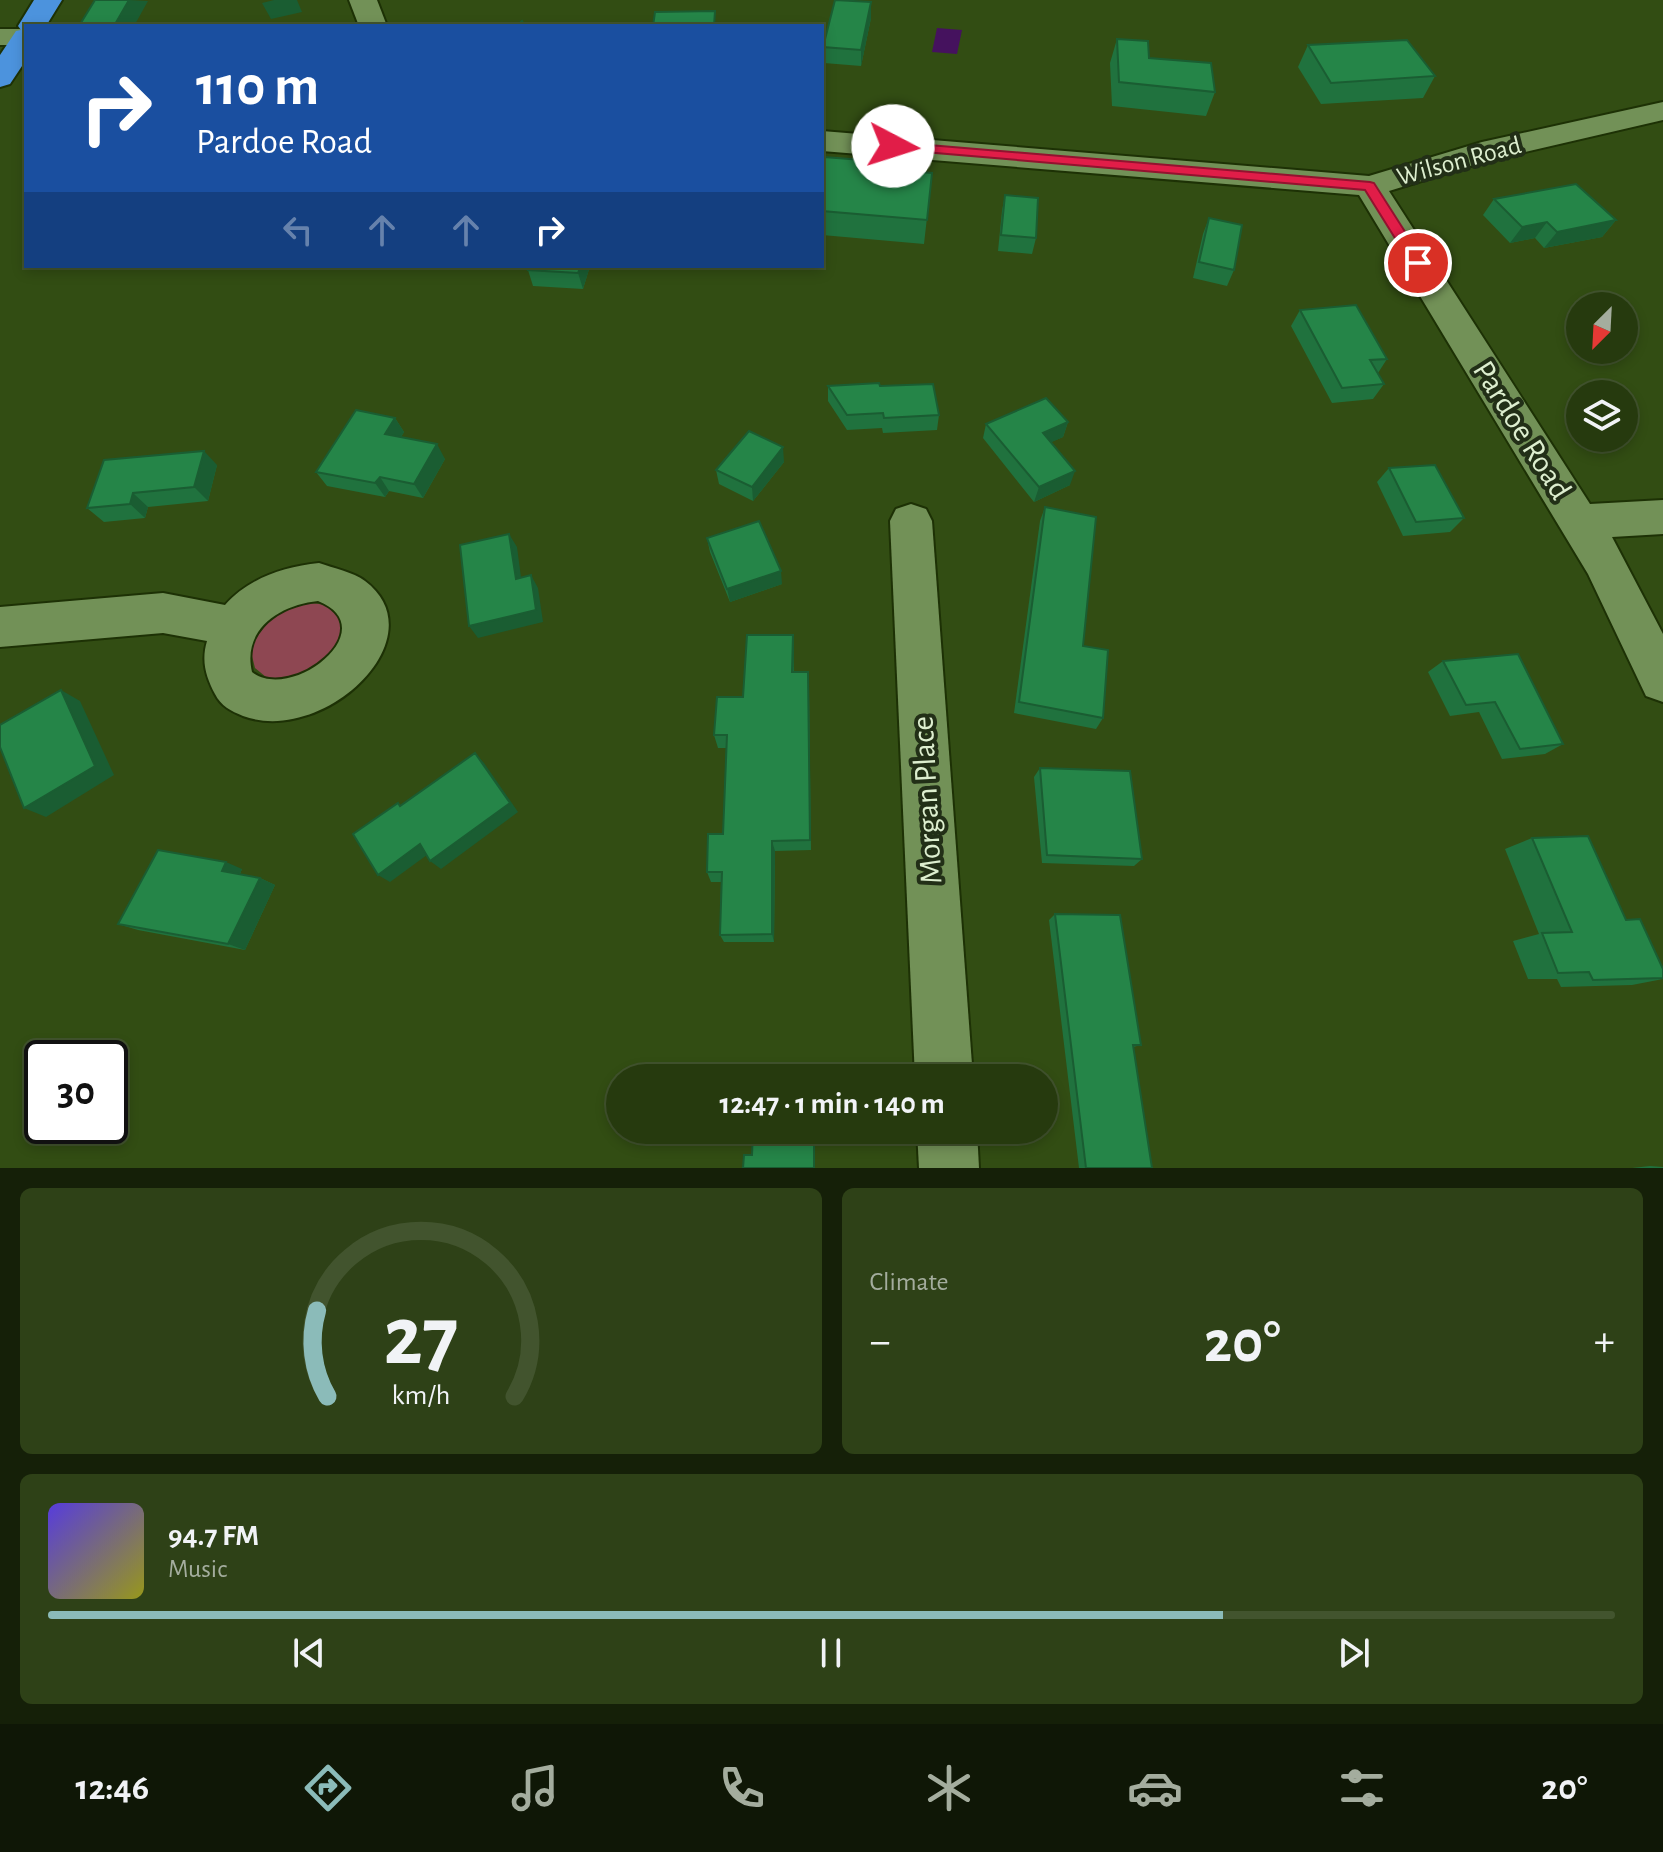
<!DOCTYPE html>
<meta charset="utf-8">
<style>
:root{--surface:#263a0e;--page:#2e4117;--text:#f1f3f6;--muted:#a4ad9e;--line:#42542e;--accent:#8bbbb9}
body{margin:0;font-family:"Alegreya Sans",sans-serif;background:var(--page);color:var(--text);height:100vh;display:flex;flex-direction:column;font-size:30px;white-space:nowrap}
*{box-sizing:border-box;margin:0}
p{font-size:26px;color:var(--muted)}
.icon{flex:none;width:44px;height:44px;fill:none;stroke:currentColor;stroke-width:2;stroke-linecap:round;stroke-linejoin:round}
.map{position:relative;height:1168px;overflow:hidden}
.side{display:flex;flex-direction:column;gap:20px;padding:20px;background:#152008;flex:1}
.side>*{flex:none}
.top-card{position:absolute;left:24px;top:24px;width:800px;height:244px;border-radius:0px;box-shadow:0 4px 12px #0003,0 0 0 2px var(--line);background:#1a4fa0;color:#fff;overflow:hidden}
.needle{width:52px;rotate:204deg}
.fabs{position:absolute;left:1566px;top:292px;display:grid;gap:16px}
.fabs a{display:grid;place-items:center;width:72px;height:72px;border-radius:50%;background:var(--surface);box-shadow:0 4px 12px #0003,0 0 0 2px var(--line);font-size:40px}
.speed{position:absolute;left:24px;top:1040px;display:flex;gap:16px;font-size:40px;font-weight:700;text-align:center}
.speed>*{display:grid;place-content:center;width:104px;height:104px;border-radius:50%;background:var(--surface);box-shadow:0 4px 12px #0003,0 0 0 2px var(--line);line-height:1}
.speed .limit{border:4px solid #111;border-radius:12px;background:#fff;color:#111}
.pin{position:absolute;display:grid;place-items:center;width:68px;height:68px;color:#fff;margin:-34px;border:4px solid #fff;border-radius:50%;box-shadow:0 2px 8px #0007}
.me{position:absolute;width:88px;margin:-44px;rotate:95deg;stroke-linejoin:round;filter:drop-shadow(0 0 6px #0008)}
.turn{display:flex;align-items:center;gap:28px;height:168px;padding:0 40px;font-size:36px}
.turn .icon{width:104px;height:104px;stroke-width:2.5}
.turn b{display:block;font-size:56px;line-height:68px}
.lanes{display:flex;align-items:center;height:76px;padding:0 40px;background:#0003;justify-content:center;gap:40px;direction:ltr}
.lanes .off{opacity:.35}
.big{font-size:60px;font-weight:600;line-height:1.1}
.side .card{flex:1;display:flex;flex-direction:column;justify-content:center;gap:12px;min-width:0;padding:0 28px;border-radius:12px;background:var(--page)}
.side .dial{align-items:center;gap:0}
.dial svg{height:208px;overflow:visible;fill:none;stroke:var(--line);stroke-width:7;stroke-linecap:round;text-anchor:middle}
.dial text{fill:var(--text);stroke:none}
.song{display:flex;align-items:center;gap:24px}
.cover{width:96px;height:96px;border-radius:12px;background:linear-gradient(135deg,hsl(250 70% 55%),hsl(60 70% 35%))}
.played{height:8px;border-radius:4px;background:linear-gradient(90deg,var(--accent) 75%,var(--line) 75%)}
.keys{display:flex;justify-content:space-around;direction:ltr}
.heat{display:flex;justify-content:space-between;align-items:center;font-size:44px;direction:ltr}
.side .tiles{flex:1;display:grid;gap:20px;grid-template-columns:1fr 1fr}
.card:last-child{grid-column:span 2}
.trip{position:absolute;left:606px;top:1064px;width:452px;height:80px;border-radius:40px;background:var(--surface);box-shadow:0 4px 12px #0003,0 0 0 2px var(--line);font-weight:600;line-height:80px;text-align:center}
.tabs{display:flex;height:128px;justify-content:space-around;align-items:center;background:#0f1706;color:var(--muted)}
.tabs .icon{width:56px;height:56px}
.tabs .on{color:var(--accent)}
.tabs b{font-size:36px;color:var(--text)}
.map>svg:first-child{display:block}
.green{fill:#8e4752}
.water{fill:#45125e}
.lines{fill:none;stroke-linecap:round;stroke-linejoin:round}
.street-casing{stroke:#1d3105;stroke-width:4}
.highway-casing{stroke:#1d3105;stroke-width:4}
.street{fill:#729157;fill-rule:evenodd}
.highway{fill:#4c93dd;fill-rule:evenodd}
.wall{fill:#20723e}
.shaded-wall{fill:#1a5d32}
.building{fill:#258548;stroke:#1a5d32;stroke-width:2}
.route{fill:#e11d48;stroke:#92132f;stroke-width:2}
.labels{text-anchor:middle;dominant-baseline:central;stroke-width:8;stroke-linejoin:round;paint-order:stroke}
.far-street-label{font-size:26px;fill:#ddeecf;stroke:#222f17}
.street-label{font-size:32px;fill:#ddeecf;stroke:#222f17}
</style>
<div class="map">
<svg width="1663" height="1168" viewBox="0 0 1663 1168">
<rect width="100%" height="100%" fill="#324d13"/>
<path class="green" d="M303,603C332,603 337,608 345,636L329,663L280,681L266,677L255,668L252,656L253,642L272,617Z"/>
<polygon class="water" points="937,28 962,30 957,54 932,52"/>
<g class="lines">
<g class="street-casing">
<g id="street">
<polygon points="349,0 377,0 387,26 359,26"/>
<rect x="0" y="29" width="26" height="16"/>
<polygon points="1663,102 1663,120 1490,160 1389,191 1590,504 1663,500 1663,534 1612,537 1663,634 1663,702 1646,696 1588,574 1359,195 822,151 822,131 1369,176 1482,142"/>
<polygon points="911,504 926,509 932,521 973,1078 915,1078 890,521 896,509"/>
<path d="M319,563C333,568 353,572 365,581C439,637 324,746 243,716C231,711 221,706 215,694C206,677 201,661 207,641L163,633L0,647V607L163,593L225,605C249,578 283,567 319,563ZM318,601C386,628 292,703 252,672C242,629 280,605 318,601Z"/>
<polygon points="917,1130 977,1130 979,1168 919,1168"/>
</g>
</g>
<g class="highway-casing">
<polygon id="highway" points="34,0 62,0 46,26 26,26 26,60 10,84 0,87 0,55 16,31 21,30 18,26"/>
</g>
<use href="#street" class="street"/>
<use href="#highway" class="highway"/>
</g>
<g class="wall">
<polygon points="871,2 871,18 861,66 824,63 823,47"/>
<polygon points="1117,39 1149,58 1215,92 1206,116 1112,106 1110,63"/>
<polygon points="1308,45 1435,76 1423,98 1321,104 1298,67"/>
<polygon points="862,160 862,167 932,173 924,244 822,235 822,165"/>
<polygon points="1005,195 1036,238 1032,254 998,251 1002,211"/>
<polygon points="1494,199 1616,220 1602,237 1544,248 1535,238 1510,243 1483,215"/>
<polygon points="1209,218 1234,270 1227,286 1193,278 1203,234"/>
<polygon points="529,266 590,266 583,289 533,286 528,270"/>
<polygon points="735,266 767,266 766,269"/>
<polygon points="1300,310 1387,359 1378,373 1384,384 1373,399 1332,403 1291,326"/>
<polygon points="828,386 880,386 939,415 937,430 883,433 882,428 847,430 828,401"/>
<polygon points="395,418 404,432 401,437 445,459 423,498 389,491 385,497 327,486 316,472"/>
<polygon points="1068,422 1063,437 1051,442 1070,485 1034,502 983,438 986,424"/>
<polygon points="784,462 753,501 719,484 716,470"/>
<polygon points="217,465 208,501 148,507 145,518 104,522 87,508"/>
<polygon points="1389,468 1464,518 1450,532 1403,536 1377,482"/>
<polygon points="1045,507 1103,718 1096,729 1014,713 1040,521"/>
<polygon points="707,538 782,584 730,602 710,552"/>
<polygon points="793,635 794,672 809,686 811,850 775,851 774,942 724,942 720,935 721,882 711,882 707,872 723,834 726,748 718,748 714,735"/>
<polygon points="1443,661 1563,744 1545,754 1502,759 1479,712 1450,716 1428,672"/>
<polygon points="1040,768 1142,859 1134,866 1042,863 1034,777"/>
<polygon points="1532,838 1626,920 1663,969 1663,979 1632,985 1561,987 1557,979 1528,979 1513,941 1539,934 1505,849"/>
<polygon points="242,869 240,874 260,878 275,885 245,950 138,930 118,924"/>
<polygon points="1055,914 1141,1045 1133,1047 1152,1168 1079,1168 1049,920"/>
<polygon points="1650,1166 1663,1167 1663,1168 1632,1168"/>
</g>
<g class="shaded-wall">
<polygon points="129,0 148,1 134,26 114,26"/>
<polygon points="274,0 297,0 302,12 271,19 262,3"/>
<polygon points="871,2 871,18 861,66 861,50"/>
<polygon points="1616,220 1602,237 1544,248 1557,232"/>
<polygon points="1547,222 1535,238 1510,243 1522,227"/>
<polygon points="581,266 590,266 583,289 578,273"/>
<polygon points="395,418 404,432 394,449 385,434"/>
<polygon points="1068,422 1063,437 1039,448 1043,433"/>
<polygon points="437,444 445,459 423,498 414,484"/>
<polygon points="783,447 784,462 753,501 752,487"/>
<polygon points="204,451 217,465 208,501 194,487"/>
<polygon points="1075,471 1070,485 1034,502 1039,487"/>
<polygon points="380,477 389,491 385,497 375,483"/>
<polygon points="133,493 148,507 145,518 130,504"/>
<polygon points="509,534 517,547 523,592 516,579"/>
<polygon points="781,571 782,584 730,602 727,589"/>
<polygon points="531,575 538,588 543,622 478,638 469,626"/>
<polygon points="793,635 794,650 793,686 792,672"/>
<polygon points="61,690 80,701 114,775 46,817 24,808"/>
<polygon points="475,753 484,763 518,812 441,869 430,861"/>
<polygon points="772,841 775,851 774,942 772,934"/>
<polygon points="420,844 431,852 390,882 378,875"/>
<polygon points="226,862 242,869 238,878 222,871"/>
<polygon points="260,878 275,885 245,950 228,944"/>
</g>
<g class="building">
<polygon points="95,0 129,0 114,26 79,26"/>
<polygon points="835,0 871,2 861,50 823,47"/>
<polygon points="715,11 714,26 653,26 655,12"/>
<polygon points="522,21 525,26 516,26"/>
<polygon points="1117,39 1148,41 1149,58 1211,63 1215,92 1119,82"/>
<polygon points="1407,40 1435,76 1331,83 1308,45"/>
<polygon points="824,157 862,160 861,167 932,173 927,220 822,211 822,165"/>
<polygon points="1576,184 1616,220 1557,232 1547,222 1522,227 1494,199"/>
<polygon points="1005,195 1038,198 1036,238 1001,235"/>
<polygon points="1209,218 1242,225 1234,270 1199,262"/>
<polygon points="529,266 581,266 578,273 528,270"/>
<polygon points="1356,305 1387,359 1370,360 1384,384 1342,388 1300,310"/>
<polygon points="879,383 880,386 933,384 939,415 884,418 883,413 847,415 828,386"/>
<polygon points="1046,398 1068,422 1043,433 1075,471 1039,487 986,424"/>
<polygon points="356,410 395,418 385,434 437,444 414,484 380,477 375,483 316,472"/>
<polygon points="749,431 783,447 752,487 716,470"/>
<polygon points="204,451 194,487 133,493 130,504 87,508 104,460"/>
<polygon points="1435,465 1464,518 1416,522 1389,468"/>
<polygon points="1045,507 1096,517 1083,646 1108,650 1103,718 1019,702"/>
<polygon points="759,521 781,571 727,589 707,538"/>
<polygon points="509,534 516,579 531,575 536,610 469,626 460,545"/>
<polygon points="747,635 793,635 792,672 808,672 810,840 772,841 772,934 720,935 722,872 707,872 708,834 723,834 727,735 714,735 717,697 743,697"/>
<polygon points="1518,654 1563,744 1520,749 1495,702 1466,705 1443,661"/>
<polygon points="61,690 95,766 24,808 0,747 0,725"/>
<polygon points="475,753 510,803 430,861 420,844 378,875 353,834 398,803 400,806"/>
<polygon points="1040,768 1130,771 1142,859 1047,855"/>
<polygon points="1588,836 1626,920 1640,919 1663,969 1663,978 1593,980 1589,972 1558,973 1542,933 1572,932 1532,838"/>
<polygon points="158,850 226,862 222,871 260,878 228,944 118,924"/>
<polygon points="1055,914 1120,915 1141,1045 1133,1045 1152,1168 1086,1168"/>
<polygon points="753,1130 814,1130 814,1168 743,1168 744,1155 752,1155"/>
</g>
<polygon class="route" points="893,142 1370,182 1374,183 1425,263 1423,267 1413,267 1365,190 889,149 889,143"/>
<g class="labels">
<g class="far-street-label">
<text transform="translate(1459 161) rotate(-15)">Wilson Road</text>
</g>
<g class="street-label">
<text transform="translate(1522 430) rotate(58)">Pardoe Road</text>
<text transform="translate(927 800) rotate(-93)">Morgan Place</text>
</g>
</g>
</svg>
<div class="fabs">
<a><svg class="needle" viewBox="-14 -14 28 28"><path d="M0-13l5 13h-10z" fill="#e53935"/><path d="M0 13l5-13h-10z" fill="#a4ad9e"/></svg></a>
<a><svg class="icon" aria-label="layers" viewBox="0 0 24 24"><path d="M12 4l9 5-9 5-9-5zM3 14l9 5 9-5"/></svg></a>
</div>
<div class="speed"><div class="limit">30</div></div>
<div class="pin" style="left:1418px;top:263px;background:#d93025"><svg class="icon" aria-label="arrive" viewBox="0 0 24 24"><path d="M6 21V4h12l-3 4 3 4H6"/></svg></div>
<svg class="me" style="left:893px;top:146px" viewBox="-20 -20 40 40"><circle r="19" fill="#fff"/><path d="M0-13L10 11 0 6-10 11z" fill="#e11d48"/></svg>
<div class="trip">12:47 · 1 min · 140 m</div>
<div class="top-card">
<div class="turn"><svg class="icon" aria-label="right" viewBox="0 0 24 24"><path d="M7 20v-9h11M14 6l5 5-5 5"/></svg><div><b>110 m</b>Pardoe Road</div></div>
<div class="lanes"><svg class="icon off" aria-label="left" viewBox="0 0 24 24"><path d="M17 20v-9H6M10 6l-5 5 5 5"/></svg><svg class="icon off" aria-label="ahead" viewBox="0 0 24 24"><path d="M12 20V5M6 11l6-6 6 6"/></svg><svg class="icon off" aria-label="ahead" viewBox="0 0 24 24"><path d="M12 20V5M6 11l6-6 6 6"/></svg><svg class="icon" aria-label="right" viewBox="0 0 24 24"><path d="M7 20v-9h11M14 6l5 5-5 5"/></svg></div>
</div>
</div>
<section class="side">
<div class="tiles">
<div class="card dial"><svg viewBox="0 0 100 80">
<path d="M14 69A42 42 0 1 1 86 69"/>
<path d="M14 69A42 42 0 0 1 10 36" stroke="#8bbbb9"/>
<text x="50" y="56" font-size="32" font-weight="700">27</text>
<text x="50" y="72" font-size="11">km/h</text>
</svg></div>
<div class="card"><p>Climate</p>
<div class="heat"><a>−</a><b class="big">20°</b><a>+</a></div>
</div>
<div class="card">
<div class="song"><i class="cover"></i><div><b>94.7 FM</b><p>Music</p></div></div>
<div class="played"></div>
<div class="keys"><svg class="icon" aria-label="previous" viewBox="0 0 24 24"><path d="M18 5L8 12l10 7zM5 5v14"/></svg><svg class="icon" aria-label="pause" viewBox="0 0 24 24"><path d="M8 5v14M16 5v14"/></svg><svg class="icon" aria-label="next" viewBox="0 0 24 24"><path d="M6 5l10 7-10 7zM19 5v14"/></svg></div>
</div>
</div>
</section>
<nav class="tabs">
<b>12:46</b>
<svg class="icon on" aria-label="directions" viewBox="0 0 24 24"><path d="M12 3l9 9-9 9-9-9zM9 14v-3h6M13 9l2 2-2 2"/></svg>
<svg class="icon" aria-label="music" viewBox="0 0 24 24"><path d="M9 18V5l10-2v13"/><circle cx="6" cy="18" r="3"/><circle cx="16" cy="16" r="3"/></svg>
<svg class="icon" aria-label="phone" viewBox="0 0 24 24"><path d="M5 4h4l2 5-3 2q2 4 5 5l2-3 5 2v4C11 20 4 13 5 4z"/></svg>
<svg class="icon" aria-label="climate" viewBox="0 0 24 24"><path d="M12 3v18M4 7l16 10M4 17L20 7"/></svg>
<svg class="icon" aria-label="car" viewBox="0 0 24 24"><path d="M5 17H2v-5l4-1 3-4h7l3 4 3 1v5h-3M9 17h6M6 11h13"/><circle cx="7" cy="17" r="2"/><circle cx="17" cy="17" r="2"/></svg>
<svg class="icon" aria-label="filters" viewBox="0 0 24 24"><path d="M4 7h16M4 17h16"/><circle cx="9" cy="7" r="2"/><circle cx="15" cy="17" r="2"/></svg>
<b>20°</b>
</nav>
